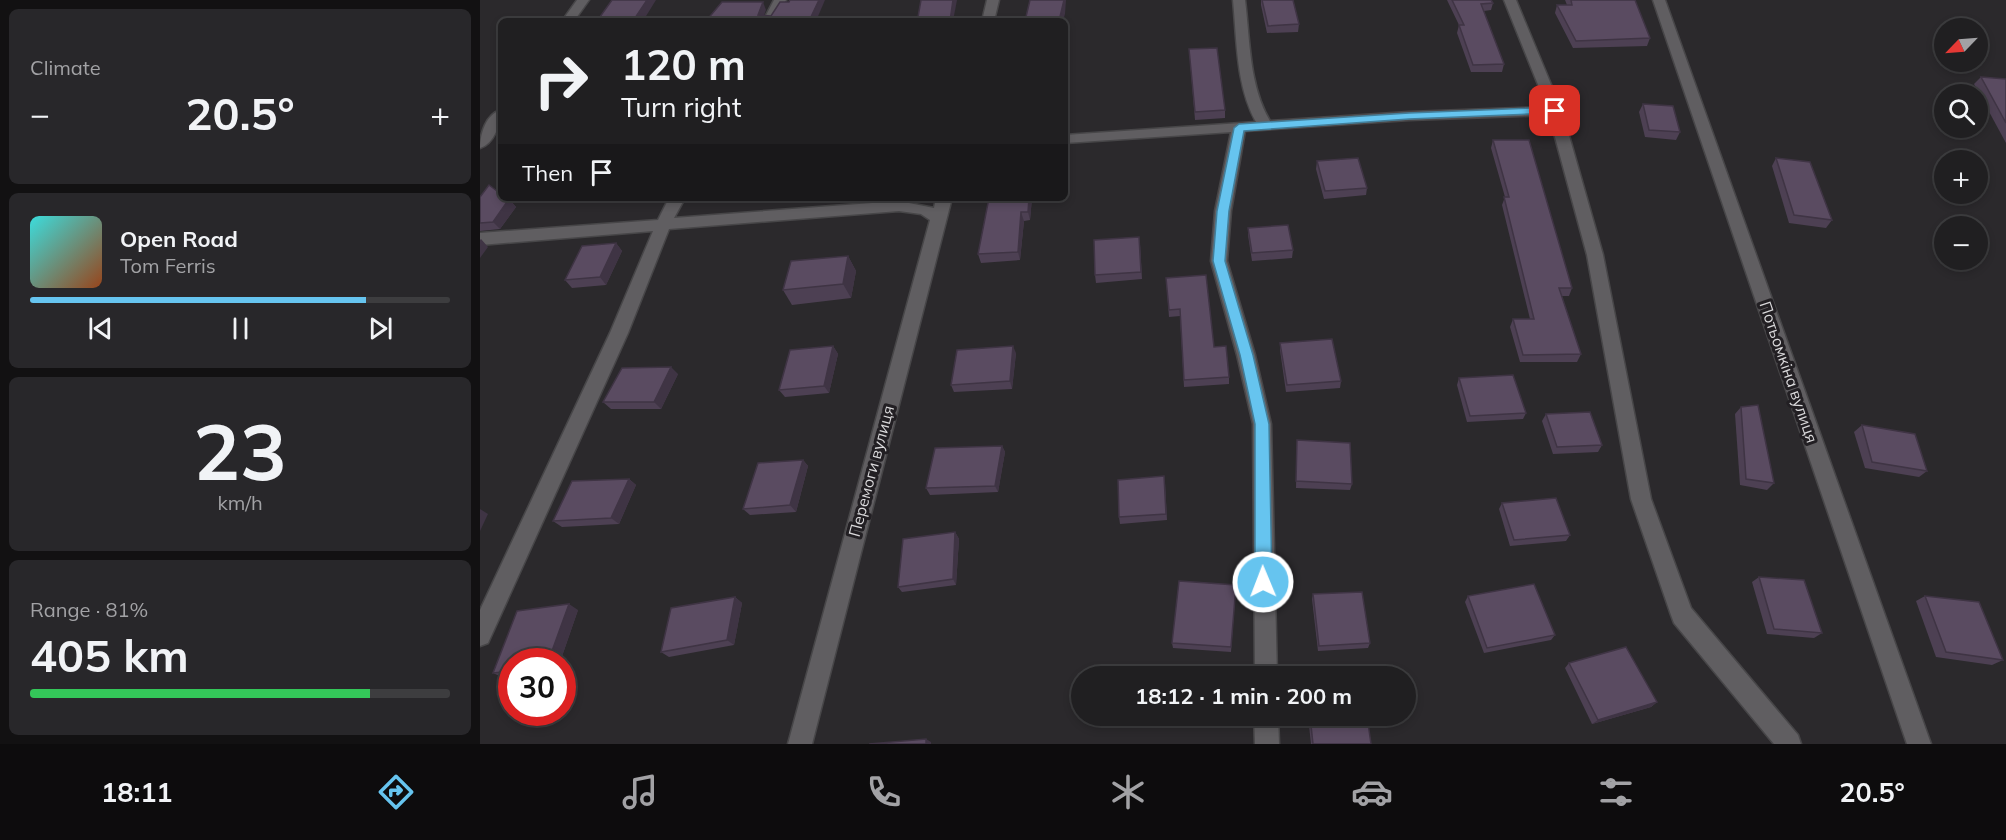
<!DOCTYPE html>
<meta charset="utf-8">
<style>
:root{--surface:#201f21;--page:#28272a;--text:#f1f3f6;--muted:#a2a2a5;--line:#3d3d3f;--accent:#66c4ef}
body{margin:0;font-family:Mulish,sans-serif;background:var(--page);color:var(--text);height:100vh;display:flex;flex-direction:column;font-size:22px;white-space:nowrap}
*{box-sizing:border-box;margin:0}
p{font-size:20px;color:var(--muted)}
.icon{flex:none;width:33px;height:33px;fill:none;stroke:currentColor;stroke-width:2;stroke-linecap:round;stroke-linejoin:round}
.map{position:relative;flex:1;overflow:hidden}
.panel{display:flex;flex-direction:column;gap:9px;padding:9px;background:#121112;width:480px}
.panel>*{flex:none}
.banner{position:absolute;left:18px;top:18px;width:570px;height:183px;border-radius:9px;box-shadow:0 3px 9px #0003,0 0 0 2px var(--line);background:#201f21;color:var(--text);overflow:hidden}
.needle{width:39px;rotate:245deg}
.controls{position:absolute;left:1454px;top:18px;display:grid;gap:12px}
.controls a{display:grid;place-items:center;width:54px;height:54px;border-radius:50%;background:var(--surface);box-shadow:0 3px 9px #0003,0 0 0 2px var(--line);font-size:30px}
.speed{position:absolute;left:18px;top:648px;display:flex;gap:12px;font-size:30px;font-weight:700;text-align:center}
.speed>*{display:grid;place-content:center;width:78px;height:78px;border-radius:50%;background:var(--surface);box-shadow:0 3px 9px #0003,0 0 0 2px var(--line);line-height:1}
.speed .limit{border:9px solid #d22;background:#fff;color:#111}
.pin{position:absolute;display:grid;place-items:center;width:51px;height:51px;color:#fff;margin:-26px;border-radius:12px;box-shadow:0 3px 9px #0006}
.me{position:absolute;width:66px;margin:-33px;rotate:359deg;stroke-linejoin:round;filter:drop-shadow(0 0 4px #0008)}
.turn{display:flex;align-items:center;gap:21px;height:126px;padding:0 24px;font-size:27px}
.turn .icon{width:78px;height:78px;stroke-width:2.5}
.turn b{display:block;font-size:42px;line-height:51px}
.then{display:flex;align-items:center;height:57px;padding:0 24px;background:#0003;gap:12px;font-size:22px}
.big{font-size:45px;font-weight:700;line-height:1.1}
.panel .widget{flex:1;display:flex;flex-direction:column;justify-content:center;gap:9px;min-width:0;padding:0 21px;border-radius:9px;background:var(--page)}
.panel .dial{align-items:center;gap:0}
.dial b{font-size:78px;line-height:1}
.song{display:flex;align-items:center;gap:18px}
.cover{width:72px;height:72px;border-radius:9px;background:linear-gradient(135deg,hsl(180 70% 55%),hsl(20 70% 35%))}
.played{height:6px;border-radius:3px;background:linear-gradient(90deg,var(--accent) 80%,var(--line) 80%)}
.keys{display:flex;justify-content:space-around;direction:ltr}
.heat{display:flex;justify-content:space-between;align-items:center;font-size:33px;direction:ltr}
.charge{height:9px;border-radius:4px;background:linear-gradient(90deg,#34c759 81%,var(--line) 0)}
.trip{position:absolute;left:591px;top:666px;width:345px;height:60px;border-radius:30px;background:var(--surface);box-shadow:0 3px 9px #0003,0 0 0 2px var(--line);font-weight:700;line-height:60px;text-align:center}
.tabs{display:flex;height:96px;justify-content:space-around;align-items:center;background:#0d0c0d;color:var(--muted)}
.tabs .icon{width:42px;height:42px}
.tabs .current{color:var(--accent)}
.tabs b{font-size:27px;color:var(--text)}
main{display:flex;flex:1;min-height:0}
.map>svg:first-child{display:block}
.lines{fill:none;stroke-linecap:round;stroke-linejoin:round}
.street-casing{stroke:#474648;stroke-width:3}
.street{fill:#605e61;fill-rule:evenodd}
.wall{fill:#4d4053}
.shaded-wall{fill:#3f3444}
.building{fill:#5a4b61;stroke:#3f3444;stroke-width:1.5}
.route{fill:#66c4ef;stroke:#427f9b;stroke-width:1.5}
.labels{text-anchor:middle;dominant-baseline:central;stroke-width:6;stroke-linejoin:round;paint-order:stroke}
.street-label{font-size:16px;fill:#dad9db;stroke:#221f23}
</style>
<main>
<section class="panel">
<div class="widget"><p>Climate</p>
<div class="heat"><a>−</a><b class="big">20.5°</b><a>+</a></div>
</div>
<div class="widget">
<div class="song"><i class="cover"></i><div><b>Open Road</b><p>Tom Ferris</p></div></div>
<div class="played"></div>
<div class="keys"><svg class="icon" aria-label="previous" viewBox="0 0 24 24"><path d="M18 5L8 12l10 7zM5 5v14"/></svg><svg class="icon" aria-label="pause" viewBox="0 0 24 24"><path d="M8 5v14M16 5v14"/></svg><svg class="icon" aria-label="next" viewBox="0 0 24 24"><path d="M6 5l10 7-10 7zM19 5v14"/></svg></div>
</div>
<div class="widget dial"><b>23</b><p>km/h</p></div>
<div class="widget"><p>Range · 81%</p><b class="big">405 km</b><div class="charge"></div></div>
</section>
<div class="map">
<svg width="1526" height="744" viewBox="0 0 1526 744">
<rect width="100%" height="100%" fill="#2b292c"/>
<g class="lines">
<g class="street-casing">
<g id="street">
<polygon points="97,0 109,0 94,21 82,21"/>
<polygon points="294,0 306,0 295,21 283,21"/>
<polygon points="507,0 519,0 514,21 502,21"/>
<path d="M753,0H765C770,40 769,86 790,121L929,112L1067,107L1024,0H1036L1082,111L1123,255L1171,499L1211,608L1318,735L1321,744H1294L1194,623L1191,615L1151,499L1107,255L1069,115L929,120L765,131L751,211L747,261L775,355L791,424L797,676H775L773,424L757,355L731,261L735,211L751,132L585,143V135L776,122C756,86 757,41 753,0Z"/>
<polygon points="1173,0 1185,0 1451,744 1427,744"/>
<path d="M21,110C21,123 14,144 0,148C0,134 6,114 21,110Z"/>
<polygon points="189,198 205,198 194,218 419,201 454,208 456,198 472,198 332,744 308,744 450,220 441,214 419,211 189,229 148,333 8,643 0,646 0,610 130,333 173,231 0,245 0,233 178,220"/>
<polygon points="774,716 798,716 799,744 775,744"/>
</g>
</g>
<use href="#street" class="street"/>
</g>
<g class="wall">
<polygon points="781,0 813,0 819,24 818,32 787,33 781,5"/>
<polygon points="967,0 1011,0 1013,3 1011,10 1004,11 1024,64 1022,72 991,72 977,33 979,25"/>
<polygon points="1085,0 1155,0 1170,38 1167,46 1093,48 1075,13 1077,5 1087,5"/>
<polygon points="709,49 745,110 745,118 715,120"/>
<polygon points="1501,77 1526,79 1526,143 1494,84"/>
<polygon points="1163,104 1200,132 1196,140 1165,137 1159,112"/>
<polygon points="1013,140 1092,288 1089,296 1081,296 1101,354 1097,362 1040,362 1030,327 1033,319 1050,319 1022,205 1025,197 1011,148"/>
<polygon points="1296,158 1352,220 1346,228 1309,223 1292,166"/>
<polygon points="837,161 887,188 886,195 844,199 836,169"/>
<polygon points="0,197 29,199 36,207 20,229 0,231"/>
<polygon points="552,198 550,220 544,221 540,260 501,263 498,254"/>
<polygon points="768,228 813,250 812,258 772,261 768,235"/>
<polygon points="136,243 142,251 126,285 92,288 85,280"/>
<polygon points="660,244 662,279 616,283 615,275"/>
<polygon points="368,256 376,271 371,298 312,305 303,290"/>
<polygon points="686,278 734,347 749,377 749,384 704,387 700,316 689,317"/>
<polygon points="800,343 861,381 860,388 806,392 800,350"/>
<polygon points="353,346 358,354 349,393 305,397 299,390"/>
<polygon points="536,353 532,389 474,392 471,385"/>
<polygon points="198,374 181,409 131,409 123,402"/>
<polygon points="979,378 1046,413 1043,419 987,422 977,385"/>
<polygon points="1261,407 1294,483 1287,490 1260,485 1255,414"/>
<polygon points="1066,414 1122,445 1118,452 1073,454 1062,421"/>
<polygon points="1382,425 1447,471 1439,477 1385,468 1374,432"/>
<polygon points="817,440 872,484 870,490 816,488"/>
<polygon points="522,446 525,452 518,492 450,495 446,488"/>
<polygon points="323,460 328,466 316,512 270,515 263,509"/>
<polygon points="149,479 156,485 139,524 82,527 73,521"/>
<polygon points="685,483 687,520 640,524 639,517"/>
<polygon points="1022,503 1090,535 1086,541 1030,546 1019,509"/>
<polygon points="475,532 479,539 476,585 422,592 418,587"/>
<polygon points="1279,577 1342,633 1334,638 1287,634 1272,582"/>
<polygon points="756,585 751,652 693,648 692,643"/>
<polygon points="833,594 890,643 888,648 838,651 832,599"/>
<polygon points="988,596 1075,635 1071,640 1004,653 985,602"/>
<polygon points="1445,596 1523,660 1512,665 1456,657 1436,601"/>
<polygon points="255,597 262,603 254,645 189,657 181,652"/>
<polygon points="98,610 80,662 32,662 32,677 24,678 13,673"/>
<polygon points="1089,663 1177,702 1171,707 1112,724 1085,668"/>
<polygon points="828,716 887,716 891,744 831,744"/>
</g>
<g class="shaded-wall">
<polygon points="167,0 176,0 163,21 153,21"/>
<polygon points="339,0 345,0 336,21 329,21"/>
<polygon points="473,0 477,0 473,21 470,21"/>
<polygon points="584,0 586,0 585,14 583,21 579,21"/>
<polygon points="283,2 286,10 282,21 278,15"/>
<polygon points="549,198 552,198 550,220 548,212"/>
<polygon points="29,199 36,207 20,229 13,222"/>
<polygon points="541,212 544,221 540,260 538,252"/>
<polygon points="1,239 8,247 0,258 0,240"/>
<polygon points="136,243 142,251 126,285 120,277"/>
<polygon points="368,256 376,271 371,298 363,284"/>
<polygon points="353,346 358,354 349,393 344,386"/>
<polygon points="533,346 536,353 532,389 530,381"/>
<polygon points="191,367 198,374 181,409 174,402"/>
<polygon points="522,446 525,452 518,492 515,486"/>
<polygon points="323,460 328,466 316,512 310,505"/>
<polygon points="149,479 156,485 139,524 131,518"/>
<polygon points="0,509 8,514 0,531"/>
<polygon points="475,532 479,539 476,585 473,579"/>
<polygon points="255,597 262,603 254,645 247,640"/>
<polygon points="89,604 98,610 80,662 68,662"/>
<polygon points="1177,702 1171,707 1112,724 1118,720"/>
<polygon points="446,739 451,742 451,744 446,744"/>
</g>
<g class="building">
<polygon points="132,0 167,0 153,21 117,21"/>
<polygon points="310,0 339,0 329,21 226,21 242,2 283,2 278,15 291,16 300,2 309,2"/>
<polygon points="441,0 473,0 470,21 440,21 441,17 438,17"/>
<polygon points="550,0 584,0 579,21 545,21"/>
<polygon points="782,0 813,0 819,24 788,26"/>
<polygon points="972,0 1011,0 1013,3 1001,4 1024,64 993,65 979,25 984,25"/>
<polygon points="1091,0 1155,0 1170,38 1096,41 1077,5 1092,5"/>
<polygon points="737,48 745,110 715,112 709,49"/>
<polygon points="1501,77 1526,79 1526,123"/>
<polygon points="1163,104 1193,106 1200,132 1169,130"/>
<polygon points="1013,140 1049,140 1092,288 1079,288 1101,354 1043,355 1033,319 1054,319 1024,197 1029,197"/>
<polygon points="878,158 887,188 845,191 837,161"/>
<polygon points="1296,158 1330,162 1352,220 1314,215"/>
<polygon points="9,185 21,194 21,198 27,198 29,199 13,222 0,223 0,197"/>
<polygon points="509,198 549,198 548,212 541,212 538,252 498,254"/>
<polygon points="808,225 813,250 772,253 768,228"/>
<polygon points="659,237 661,272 615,275 614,240"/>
<polygon points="136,243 120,277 85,280 102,246"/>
<polygon points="368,256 363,284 303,290 311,261"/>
<polygon points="726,275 734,347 746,346 749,377 704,380 700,309 689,310 686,278"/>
<polygon points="852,339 861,381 807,385 800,343"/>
<polygon points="353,346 344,386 299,390 310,350"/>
<polygon points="533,346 530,381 471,385 477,350"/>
<polygon points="191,367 174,402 123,402 142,368"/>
<polygon points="1033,375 1046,413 990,416 979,378"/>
<polygon points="1278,405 1294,483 1266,479 1261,407"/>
<polygon points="1110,412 1122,445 1077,447 1066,414"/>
<polygon points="1382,425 1435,434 1447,471 1392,462"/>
<polygon points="817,440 870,443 872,484 816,481"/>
<polygon points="522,446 515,486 446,488 455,448"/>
<polygon points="323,460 310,505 263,509 278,463"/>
<polygon points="684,476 686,514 639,517 638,480"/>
<polygon points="149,479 131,518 73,521 92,481"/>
<polygon points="1076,498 1090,535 1034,540 1022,503"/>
<polygon points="475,532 473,579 418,587 423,539"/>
<polygon points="1279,577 1324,580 1342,633 1294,629"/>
<polygon points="699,581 756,585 751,647 692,643"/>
<polygon points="1054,584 1075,635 1007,648 988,596"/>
<polygon points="882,592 890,643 839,646 833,594"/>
<polygon points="1445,596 1499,602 1523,660 1466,652"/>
<polygon points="255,597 247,640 181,652 191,608"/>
<polygon points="89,604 68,662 32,662 32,671 13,673 37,611"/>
<polygon points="1146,647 1177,702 1118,720 1089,663"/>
<polygon points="830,716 887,716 891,744 833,744"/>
<polygon points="446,739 446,744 389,744"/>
</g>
<polygon class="route" points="1075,107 1078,108 1078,113 929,119 764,131 749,211 745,261 773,355 789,424 792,582 789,588 783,590 778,588 775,582 775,424 760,355 733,261 737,211 754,128 759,124 929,113"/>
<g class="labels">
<g class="street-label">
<text transform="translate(1309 372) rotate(71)">Потьомкіна вулиця</text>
<text transform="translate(391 471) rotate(-75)">Перемоги вулиця</text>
</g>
</g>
</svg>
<div class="controls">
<a><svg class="needle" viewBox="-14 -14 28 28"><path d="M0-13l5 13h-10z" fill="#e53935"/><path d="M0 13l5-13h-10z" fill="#a2a2a5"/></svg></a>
<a><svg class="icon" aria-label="search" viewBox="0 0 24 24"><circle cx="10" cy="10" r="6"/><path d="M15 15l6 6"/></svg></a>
<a>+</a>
<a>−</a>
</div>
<div class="speed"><div class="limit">30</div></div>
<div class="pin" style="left:1075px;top:111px;background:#d93025"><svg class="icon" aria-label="arrive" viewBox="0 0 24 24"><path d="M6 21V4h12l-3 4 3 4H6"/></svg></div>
<svg class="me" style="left:783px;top:582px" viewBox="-20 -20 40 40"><circle r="17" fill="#66c4ef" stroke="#fff" stroke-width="3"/><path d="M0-11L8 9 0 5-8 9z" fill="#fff"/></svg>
<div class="trip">18:12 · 1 min · 200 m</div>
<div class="banner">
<div class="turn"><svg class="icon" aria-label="right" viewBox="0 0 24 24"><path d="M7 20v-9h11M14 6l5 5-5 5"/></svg><div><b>120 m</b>Turn right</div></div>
<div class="then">Then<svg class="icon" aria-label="arrive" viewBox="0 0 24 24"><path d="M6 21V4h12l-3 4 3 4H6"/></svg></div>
</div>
</div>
</main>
<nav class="tabs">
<b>18:11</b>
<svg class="icon current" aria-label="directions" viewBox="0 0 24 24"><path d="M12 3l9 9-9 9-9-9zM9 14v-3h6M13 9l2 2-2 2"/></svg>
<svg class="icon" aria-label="music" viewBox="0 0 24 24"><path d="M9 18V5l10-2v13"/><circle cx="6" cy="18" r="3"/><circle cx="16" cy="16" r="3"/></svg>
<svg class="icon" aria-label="phone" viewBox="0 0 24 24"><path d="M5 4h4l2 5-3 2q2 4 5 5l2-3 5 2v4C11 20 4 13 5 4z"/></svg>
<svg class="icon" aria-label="climate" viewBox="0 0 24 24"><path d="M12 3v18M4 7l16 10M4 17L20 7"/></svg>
<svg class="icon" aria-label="car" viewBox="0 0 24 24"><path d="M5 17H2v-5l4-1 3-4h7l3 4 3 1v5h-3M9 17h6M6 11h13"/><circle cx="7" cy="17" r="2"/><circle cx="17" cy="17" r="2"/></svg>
<svg class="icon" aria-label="filters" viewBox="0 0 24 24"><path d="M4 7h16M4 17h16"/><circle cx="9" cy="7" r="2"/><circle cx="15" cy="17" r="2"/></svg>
<b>20.5°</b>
</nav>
